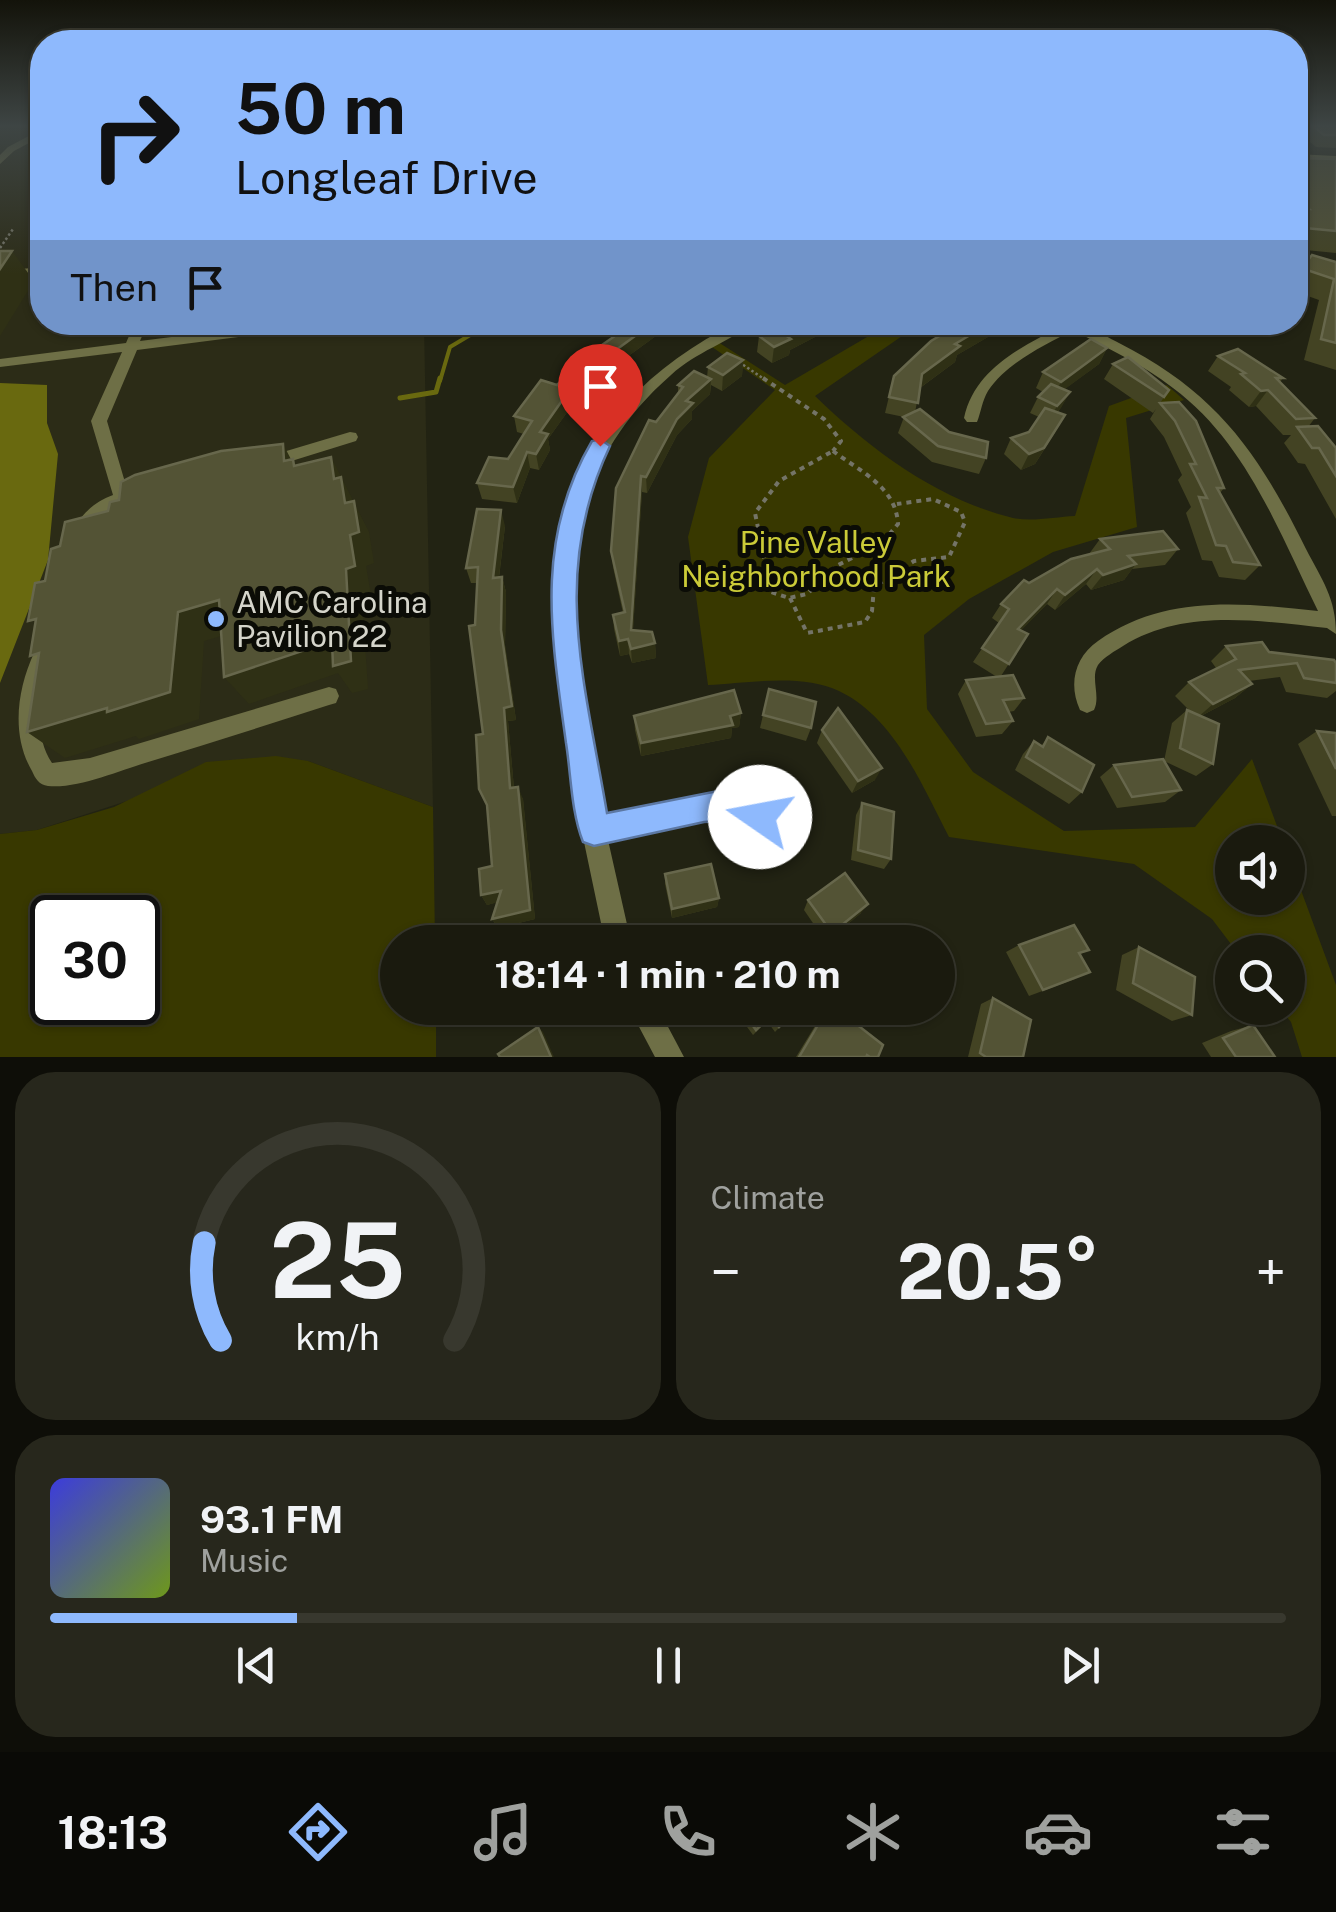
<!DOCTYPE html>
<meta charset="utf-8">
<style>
:root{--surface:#1a1a0e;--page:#27271c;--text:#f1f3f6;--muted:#9fa19e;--line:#38382e;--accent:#8eb9fd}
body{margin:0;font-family:"Public Sans",sans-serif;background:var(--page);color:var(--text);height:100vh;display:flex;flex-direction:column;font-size:38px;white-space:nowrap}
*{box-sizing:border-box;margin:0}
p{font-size:32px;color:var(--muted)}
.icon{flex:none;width:55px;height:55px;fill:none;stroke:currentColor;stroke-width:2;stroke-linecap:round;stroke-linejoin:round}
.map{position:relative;height:1057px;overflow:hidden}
.panel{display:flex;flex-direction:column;gap:15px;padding:15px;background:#0e0e08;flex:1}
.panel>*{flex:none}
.banner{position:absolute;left:30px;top:30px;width:1278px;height:305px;border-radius:40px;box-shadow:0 2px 8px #0004,0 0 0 2px var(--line);background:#8eb9fd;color:#111;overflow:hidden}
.buttons{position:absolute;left:1215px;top:825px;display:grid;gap:20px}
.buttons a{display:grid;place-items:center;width:90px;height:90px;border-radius:50%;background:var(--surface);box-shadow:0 2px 8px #0004,0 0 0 2px var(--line);font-size:50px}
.speed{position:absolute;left:30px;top:895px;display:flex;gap:20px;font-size:50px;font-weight:700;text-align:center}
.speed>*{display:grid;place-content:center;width:130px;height:130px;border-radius:50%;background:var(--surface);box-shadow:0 2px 8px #0004,0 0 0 2px var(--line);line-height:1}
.speed .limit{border:5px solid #111;border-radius:15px;background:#fff;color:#111}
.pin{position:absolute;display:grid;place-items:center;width:85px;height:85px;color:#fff;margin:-102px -42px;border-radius:50% 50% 50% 0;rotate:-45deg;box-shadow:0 0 10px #0007}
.pin .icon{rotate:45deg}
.me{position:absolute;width:110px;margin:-55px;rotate:282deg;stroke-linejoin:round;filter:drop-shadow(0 0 8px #0008)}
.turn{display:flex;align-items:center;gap:35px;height:210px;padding:0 40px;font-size:45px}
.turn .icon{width:130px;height:130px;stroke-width:2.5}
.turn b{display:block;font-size:70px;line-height:85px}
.then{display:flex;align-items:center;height:95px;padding:0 40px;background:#0003;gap:20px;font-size:38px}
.big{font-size:75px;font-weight:700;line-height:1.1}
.panel .widget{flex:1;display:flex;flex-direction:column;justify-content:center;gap:15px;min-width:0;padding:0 35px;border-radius:40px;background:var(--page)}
.panel .dial{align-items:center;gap:0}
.dial svg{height:260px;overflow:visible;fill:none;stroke:var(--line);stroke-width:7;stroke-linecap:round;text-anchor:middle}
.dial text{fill:var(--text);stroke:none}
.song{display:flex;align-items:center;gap:30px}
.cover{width:120px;height:120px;border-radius:15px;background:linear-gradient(135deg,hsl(240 70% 55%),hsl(80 70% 35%))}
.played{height:10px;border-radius:5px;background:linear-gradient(90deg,var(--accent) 20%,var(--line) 20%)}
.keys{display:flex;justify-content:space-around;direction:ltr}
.heat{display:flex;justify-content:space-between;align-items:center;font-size:55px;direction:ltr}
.panel .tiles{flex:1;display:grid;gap:15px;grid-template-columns:1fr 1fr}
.widget:last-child{grid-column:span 2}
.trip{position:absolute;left:380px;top:925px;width:575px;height:100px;border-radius:50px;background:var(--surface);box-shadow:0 2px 8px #0004,0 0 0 2px var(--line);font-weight:700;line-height:100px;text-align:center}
.menu{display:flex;height:160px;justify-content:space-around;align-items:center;background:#0a0a06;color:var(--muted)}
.menu .icon{width:70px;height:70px}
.menu .selected{color:var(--accent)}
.menu b{font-size:45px;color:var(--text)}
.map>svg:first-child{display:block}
.built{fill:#2c2c17}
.green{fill:#383800;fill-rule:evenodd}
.water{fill:#69690f}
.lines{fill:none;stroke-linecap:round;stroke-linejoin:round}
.stream-far1{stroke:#69690f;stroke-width:4}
.stream{stroke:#69690f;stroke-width:5}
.path-far1{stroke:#747467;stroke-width:2.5;stroke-dasharray:2.5 2.5;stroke-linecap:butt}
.path{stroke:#747467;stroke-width:4;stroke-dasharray:5 5;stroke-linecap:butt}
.minor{fill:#6e6f46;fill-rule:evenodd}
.wall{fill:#434323}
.shaded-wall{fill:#2f3015}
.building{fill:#535335;stroke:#67674c;stroke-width:2.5}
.route{fill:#8eb9fd;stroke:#5c78a4;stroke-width:2.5}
.poi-dot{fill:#8eb9fd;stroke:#0b0c06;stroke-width:4}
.labels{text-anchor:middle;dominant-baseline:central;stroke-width:10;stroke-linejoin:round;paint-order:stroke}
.park-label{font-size:30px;fill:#cbcb38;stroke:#0b0c06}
.poi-label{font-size:30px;fill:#d5d5cb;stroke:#0b0c06;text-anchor:start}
</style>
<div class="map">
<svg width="1336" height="1057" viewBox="0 0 1336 1057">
<rect width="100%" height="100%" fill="#222313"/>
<polygon class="built" points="0,126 42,126 42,322 424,323 433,807 308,761 130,800 37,830 0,834"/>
<g class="green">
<path d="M891,323H921L815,396C870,449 936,499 1013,518C1031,522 1056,517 1075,516L1109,406L1167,385L1184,400L1126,418L1137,527L1053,552L969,599L924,635L927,709L973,772L1064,831L1195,827L1252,759L1283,842H1232V898H1288V855L1336,985V1057H1302L1291,1022L1279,1008H1288V952H1237L1212,919L1134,864L949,837C922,785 894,717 839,691C802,673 748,683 708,685L688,537L709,458L775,390L712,347L718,342L785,385Z"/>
<path d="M276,756L308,761L433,807L435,942H398V1008H436V1057H0V834L37,830L114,807L206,762ZM52,918H138V1002H52Z"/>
</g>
<polygon class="water" points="0,383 47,385 47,423 58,454 48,560 0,683"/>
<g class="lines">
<polyline class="stream-far1" points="440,381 450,347 492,322"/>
<polyline class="stream" points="400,398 436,392 440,378"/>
<g class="path-far1">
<polyline points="0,248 13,229"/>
<polyline points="739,362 767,381"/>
</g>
<g class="path">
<polyline points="763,378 824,419 841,441 833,451"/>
<path d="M833,451C861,472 896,487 898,524L882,543L838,565L807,594L789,598L771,592L755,513L779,481Z"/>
<polyline points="790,598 807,633 865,622 872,611 874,587 914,561 949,557 965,522 961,512 933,499 897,504"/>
</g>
<g class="minor">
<polygon points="42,129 42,136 14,151 0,164 0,155 8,147"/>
<polygon points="1295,154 1336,156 1336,162 1295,160"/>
<polygon points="1295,255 1336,261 1336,269 1295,263"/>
<polygon points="42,267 42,275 0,279 0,271"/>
<path d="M135,322H148L140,341L289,322H331L325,326L137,350L107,421L127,489L141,484L149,490L147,494C135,499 117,503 107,511C94,521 93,537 75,535L72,530C83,513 94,502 113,495L91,421L122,352L0,367V359L126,343Z"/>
<path d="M738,322H755C729,342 696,352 671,375C528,500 577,655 604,817L704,795L723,794L768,809L772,817L768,825C753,832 739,820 723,818C695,814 637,833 608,840L631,942H605L584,842L554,640C542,492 606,387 738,322Z"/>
<path d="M1062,322C1084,322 1099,333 1119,343C1217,393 1258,452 1306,549C1322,580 1336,598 1336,634L1327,628C1258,621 1184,608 1123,646C1115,651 1104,657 1098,665C1090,678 1101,696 1094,710L1087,713L1080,710C1068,684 1075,657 1098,641C1165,594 1242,603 1318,611C1279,532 1246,442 1173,388C1142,364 1107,348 1073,330C1044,346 1007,362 988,391C982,401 981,412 977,422H967L964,418C975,368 1022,347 1063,325Z"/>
<polygon points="350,432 356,433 358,437 356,441 269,468 261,462 263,458"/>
<path d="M41,650L48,653L51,659C42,693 31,731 52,763L90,758L329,687L336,689L339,696L336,703L329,705C268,725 206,744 145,763C118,771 77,789 48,786C39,785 35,778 32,771C11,735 17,690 34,653Z"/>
<polygon points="629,1008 658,1008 684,1057 655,1057"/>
</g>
</g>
<g class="wall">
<polygon points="1295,126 1336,126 1336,148 1316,147 1295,129"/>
<polygon points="1295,158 1336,159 1336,253 1295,249"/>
<polygon points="1312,255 1336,262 1336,370 1304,360 1319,300 1302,294 1295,303 1295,276"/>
<polygon points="844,322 790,350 789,355 772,363 757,352 759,336 778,331 781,322"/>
<polygon points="1012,323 957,355 955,362 920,388 915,412 949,432 986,458 979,474 932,462 898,433 904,417 885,413 894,376"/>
<polygon points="671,325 616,365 575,413 568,411 548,439 550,450 539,470 530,468 517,503 482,499 477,483 508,459 524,434 517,432 514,416 557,385"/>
<polygon points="1107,348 1099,364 1063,390 1070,392 1058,412 1056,431 1035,464 1021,470 1004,454 1011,438 1029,432 1039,417 1030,413 1038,397 1043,392 1036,388 1043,372"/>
<polygon points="1218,356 1283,378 1280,382 1315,418 1308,427 1336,448 1336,519 1305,464 1298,463 1284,443 1291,435 1283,435 1256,406 1249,407 1229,390 1231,387 1208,371"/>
<polygon points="743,360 742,376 722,391 711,385 710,394 692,411 692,419 677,435 647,493 642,492 633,630 655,643 656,658 632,663 629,654 620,656 614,629 613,615 623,613 613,567 611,551 656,422 678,394 678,385 707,377 708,367"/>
<polygon points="1113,364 1169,390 1160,403 1179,402 1224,488 1220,493 1260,565 1245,580 1219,577 1212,561 1202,560 1186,513 1191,507 1178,480 1182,475 1164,437 1150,419 1156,409 1153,413 1104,379"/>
<polygon points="505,526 499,578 502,577 506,592 505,645 516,720 508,721 514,788 523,799 535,919 498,928 492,919 497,902 487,905 481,895 492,866 475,625 477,583 471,583 466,568"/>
<polygon points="1100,539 1178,549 1165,565 1132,569 1124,580 1091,590 1086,584 1055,610 1047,604 1021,630 1028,634 1001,676 1024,698 1014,711 1008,712 1013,721 1002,734 976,737 958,694 966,680 997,677 973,662 999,623 992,618 1001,604 1029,583 1089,554"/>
<polygon points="1226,646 1269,652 1336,663 1336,691 1327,698 1286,692 1280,677 1249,681 1252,684 1235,698 1201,716 1213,764 1196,776 1164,761 1172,723 1187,710 1190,711 1175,696 1189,682 1216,668 1211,661"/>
<polygon points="769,689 811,728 806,741 760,728"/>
<polygon points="741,713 739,727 732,728 731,738 641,756 635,730 634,716"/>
<polygon points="822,730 875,780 852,793 817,743"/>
<polygon points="1317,731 1336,733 1336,816 1332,816 1298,744"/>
<polygon points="1048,737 1082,792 1069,804 1015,770 1023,754 1034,741 1041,746"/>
<polygon points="1114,765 1181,790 1165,802 1117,808 1100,777"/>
<polygon points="862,803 891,859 884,869 851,860 856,815"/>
<polygon points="665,874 719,898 717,907 672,918 665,884"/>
<polygon points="808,900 861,913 826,942 804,910"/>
<polygon points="1019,945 1089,950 1080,954 1075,979 1029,996 1006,952"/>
<polygon points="1139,947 1192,1015 1172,1021 1116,990 1122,955"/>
<polygon points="993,998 1023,1057 968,1057 981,1004"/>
<polygon points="733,1008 794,1008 796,1010 775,1032 767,1021 753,1035"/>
<polygon points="826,1008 844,1008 851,1020 878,1057 796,1057"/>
<polygon points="1253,1025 1275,1057 1211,1057 1202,1043 1231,1031"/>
</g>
<g class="shaded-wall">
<polygon points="0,126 42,126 29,132 0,136"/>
<polygon points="12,251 34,281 0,336 0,269"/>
<polygon points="654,322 671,322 671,325 616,365 575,413 573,397 616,350"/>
<polygon points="816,322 844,322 790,350 789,355 772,363 774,347 789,340 790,335"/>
<polygon points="992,322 1012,323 957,355 955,362 917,390 922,374 955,344"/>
<polygon points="1107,348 1099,364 1053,398 1061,382"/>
<polygon points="743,360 742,376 722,391 723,375"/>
<polygon points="711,379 710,394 692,411 692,419 677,435 647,493 646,477 686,401"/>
<polygon points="1268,390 1256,406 1249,407 1261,391"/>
<polygon points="1070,392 1061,408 1049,421 1057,406"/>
<polygon points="566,395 568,411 548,439 550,450 539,470 536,454 540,432"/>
<polygon points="1065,415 1035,464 1021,470 1029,454"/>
<polygon points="283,444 294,465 293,459 310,490 284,461"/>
<polygon points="527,452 530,468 517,503 513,487"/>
<polygon points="331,457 369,532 374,563 366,566 371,596 362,599 368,689 352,693 338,673 249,704 224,677 334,479"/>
<polygon points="641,476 642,492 632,645 631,630"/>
<polygon points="501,510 505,526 497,593 493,578"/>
<polygon points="1136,564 1124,580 1091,590 1103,575"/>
<polygon points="1097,569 1086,584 1055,610 1065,595"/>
<polygon points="502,577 506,592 505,645 516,720 508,721 515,800 510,788 504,708 501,630"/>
<polygon points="1057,589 1047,604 1009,643 1018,629"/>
<polygon points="219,600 242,630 204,641 199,719 139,739 136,736 65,758 27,732 178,612"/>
<polygon points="628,639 629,654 620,656 619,641"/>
<polygon points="655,643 656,658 632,663 631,649"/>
<polygon points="1252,684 1235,698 1197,718 1213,704"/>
<polygon points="741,713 739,727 732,728 731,738 641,756 641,743"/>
<polygon points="882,768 875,780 852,793 858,781"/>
<polygon points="518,787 523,799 535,919 498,928 492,919 530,910"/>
<polygon points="501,891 507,900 487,905 481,895"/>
<polygon points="719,898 717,907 672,918 672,909"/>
<polygon points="868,904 861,913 826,942 832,933"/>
<polygon points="526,1008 544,1008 512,1022 506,1017"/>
<polygon points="538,1027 543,1032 554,1057 551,1057"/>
</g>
<g class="building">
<polygon points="1313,126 1336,126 1336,135 1324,135"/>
<polygon points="1295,158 1336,159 1336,231 1295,227 1295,209 1309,209 1295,197"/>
<polygon points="0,251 12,251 0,269"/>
<polygon points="1312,255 1336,262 1336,343 1321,339 1334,279 1304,269 1302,294 1295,292 1295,276"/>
<polygon points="635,322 654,322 616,350 573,397 566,395 540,432 548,434 536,454 527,452 513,487 477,483 489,457 508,459 532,421 514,416 541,380 557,385 592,352"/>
<polygon points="781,322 816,322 790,335 779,323"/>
<polygon points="963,322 992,322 955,344 960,346 922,374 918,403 889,397 894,376 931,341"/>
<polygon points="775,328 791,339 774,347 759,336"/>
<polygon points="1091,339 1107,348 1061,382 1043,372"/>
<polygon points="1238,349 1283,378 1276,378 1315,418 1296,419 1268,390 1261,391 1241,374 1245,373 1218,356"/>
<polygon points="727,353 743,360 723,375 708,367"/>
<polygon points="1128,357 1169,390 1164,397 1113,364"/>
<polygon points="694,371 711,379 686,401 693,403 677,419 646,477 641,476 631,630 652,632 655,643 631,649 628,639 619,641 613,615 625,612 611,551 616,488 649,420 656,422 683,387 678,385"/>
<polygon points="1051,384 1070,392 1057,406 1038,397"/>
<polygon points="1179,402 1196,421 1224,488 1217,488 1260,565 1233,562 1226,546 1216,545 1199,497 1207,498 1190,464 1196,464 1175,421 1160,403"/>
<polygon points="1045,408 1065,415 1044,448 1029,454 1011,438 1029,432"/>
<polygon points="920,409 949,432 988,442 986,458 938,446 903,417"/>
<polygon points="1318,426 1336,448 1336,476 1319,448 1312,448 1297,427"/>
<polygon points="283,444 284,461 293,459 294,466 331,457 334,479 341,477 345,503 354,501 359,532 350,535 355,566 346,569 351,661 333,666 332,641 224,677 219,600 178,612 170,692 107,712 107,708 27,732 39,653 30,656 36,619 28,621 35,583 45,581 51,549 60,546 65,522 108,511 110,502 119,500 121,482 135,475 221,451"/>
<polygon points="477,509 501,510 493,578 502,577 501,630 512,706 504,708 510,788 518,787 530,910 492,919 501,891 481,895 479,869 492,866 487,805 479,789 476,735 483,734 469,626 475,625 478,567 466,568"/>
<polygon points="1163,531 1178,549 1128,556 1136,564 1103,575 1097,569 1065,595 1057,589 1018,629 1028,634 1009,664 982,648 1009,609 1001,604 1024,580 1029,583 1071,559 1110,549 1100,539"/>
<polygon points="1262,642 1269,652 1334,660 1336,663 1336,683 1304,678 1297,663 1239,670 1252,684 1213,704 1189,682 1236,659 1226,646"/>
<polygon points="1013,675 1024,698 1003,700 1013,721 986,724 966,680"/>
<polygon points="769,689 816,702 811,728 763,715"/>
<polygon points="734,690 741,713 730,716 733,725 641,743 634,716"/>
<polygon points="838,708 882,768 858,781 822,730"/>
<polygon points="1187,710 1219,724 1213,764 1180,748"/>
<polygon points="1317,731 1336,733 1336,769"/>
<polygon points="1048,737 1094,765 1082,792 1026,757 1034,741 1043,747"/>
<polygon points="1163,759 1181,790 1132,797 1114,765"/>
<polygon points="862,803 894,812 891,859 858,850"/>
<polygon points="711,864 719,898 672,909 665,874"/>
<polygon points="845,873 868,904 832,933 808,900"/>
<polygon points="1074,925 1089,950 1079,953 1090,972 1043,990 1019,945"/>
<polygon points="1139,947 1195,977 1192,1015 1133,983"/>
<polygon points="993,998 1031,1020 1023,1057 986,1057 980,1053"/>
<polygon points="504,1008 526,1008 506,1017"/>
<polygon points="740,1008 794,1008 796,1010 779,1027 771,1016 756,1030"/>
<polygon points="828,1008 844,1008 853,1016 851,1020 883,1045 878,1057 870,1057 867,1055 866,1057 799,1057"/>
<polygon points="1253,1025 1275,1057 1236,1057 1223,1038"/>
<polygon points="538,1027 551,1057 500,1057 498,1054"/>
</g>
<linearGradient id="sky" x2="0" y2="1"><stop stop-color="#13130a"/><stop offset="0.46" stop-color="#3e4544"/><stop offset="1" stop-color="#3e4544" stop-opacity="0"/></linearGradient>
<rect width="1336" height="274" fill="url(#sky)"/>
<path class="route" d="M600,439L610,446C550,572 585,682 607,813L723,790L770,806L775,817L770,828L760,832L723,821L704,822L594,846L583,842C571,812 571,774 566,743C551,634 534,540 592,441Z"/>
<circle class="poi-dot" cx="216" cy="619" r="10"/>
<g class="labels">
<g class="park-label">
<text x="816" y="542">Pine Valley<tspan x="816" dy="34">Neighborhood Park</tspan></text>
</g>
<g class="poi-label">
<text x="236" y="602">AMC Carolina<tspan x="236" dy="34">Pavilion 22</tspan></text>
</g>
</g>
</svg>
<div class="buttons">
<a><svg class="icon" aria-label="sound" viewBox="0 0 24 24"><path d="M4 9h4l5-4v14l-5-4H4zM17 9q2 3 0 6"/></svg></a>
<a><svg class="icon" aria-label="search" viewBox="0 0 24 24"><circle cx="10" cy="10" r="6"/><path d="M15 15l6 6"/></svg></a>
</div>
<div class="speed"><div class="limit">30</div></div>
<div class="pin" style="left:600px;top:446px;background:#d93025"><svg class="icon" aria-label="arrive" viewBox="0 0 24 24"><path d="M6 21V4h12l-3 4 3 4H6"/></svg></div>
<svg class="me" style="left:760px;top:817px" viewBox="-20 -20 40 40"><circle r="19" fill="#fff"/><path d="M0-13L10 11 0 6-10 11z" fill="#8eb9fd"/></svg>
<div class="trip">18:14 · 1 min · 210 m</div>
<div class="banner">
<div class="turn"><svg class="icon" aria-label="right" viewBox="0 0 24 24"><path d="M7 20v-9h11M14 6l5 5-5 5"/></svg><div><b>50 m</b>Longleaf Drive</div></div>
<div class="then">Then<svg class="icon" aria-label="arrive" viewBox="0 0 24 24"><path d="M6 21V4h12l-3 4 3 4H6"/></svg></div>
</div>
</div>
<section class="panel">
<div class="tiles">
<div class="widget dial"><svg viewBox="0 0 100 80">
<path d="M14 69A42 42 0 1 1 86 69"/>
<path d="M14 69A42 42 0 0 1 9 39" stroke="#8eb9fd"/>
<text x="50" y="56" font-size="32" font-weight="700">25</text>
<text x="50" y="72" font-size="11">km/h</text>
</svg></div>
<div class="widget"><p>Climate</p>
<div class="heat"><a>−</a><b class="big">20.5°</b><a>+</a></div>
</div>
<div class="widget">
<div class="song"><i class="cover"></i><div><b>93.1 FM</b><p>Music</p></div></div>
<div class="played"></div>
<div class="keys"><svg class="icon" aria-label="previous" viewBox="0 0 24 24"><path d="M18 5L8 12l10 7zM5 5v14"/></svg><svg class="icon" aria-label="pause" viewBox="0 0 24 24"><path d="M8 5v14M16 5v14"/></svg><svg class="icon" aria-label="next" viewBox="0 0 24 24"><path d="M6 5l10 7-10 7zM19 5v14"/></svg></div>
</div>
</div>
</section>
<nav class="menu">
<b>18:13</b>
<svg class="icon selected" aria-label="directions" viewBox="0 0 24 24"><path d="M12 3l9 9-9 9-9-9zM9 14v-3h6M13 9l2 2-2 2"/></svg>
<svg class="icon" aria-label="music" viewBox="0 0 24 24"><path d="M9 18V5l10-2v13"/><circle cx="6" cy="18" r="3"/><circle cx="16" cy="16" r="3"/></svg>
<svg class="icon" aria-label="phone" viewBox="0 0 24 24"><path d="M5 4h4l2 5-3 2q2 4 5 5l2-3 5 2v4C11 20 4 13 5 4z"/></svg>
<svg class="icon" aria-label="climate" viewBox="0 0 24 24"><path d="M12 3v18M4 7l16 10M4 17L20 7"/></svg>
<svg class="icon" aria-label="car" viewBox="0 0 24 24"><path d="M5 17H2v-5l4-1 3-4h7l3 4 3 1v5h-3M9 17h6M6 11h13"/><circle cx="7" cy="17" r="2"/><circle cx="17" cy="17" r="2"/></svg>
<svg class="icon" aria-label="filters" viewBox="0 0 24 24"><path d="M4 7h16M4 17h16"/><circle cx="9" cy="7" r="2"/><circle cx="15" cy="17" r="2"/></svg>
</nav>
